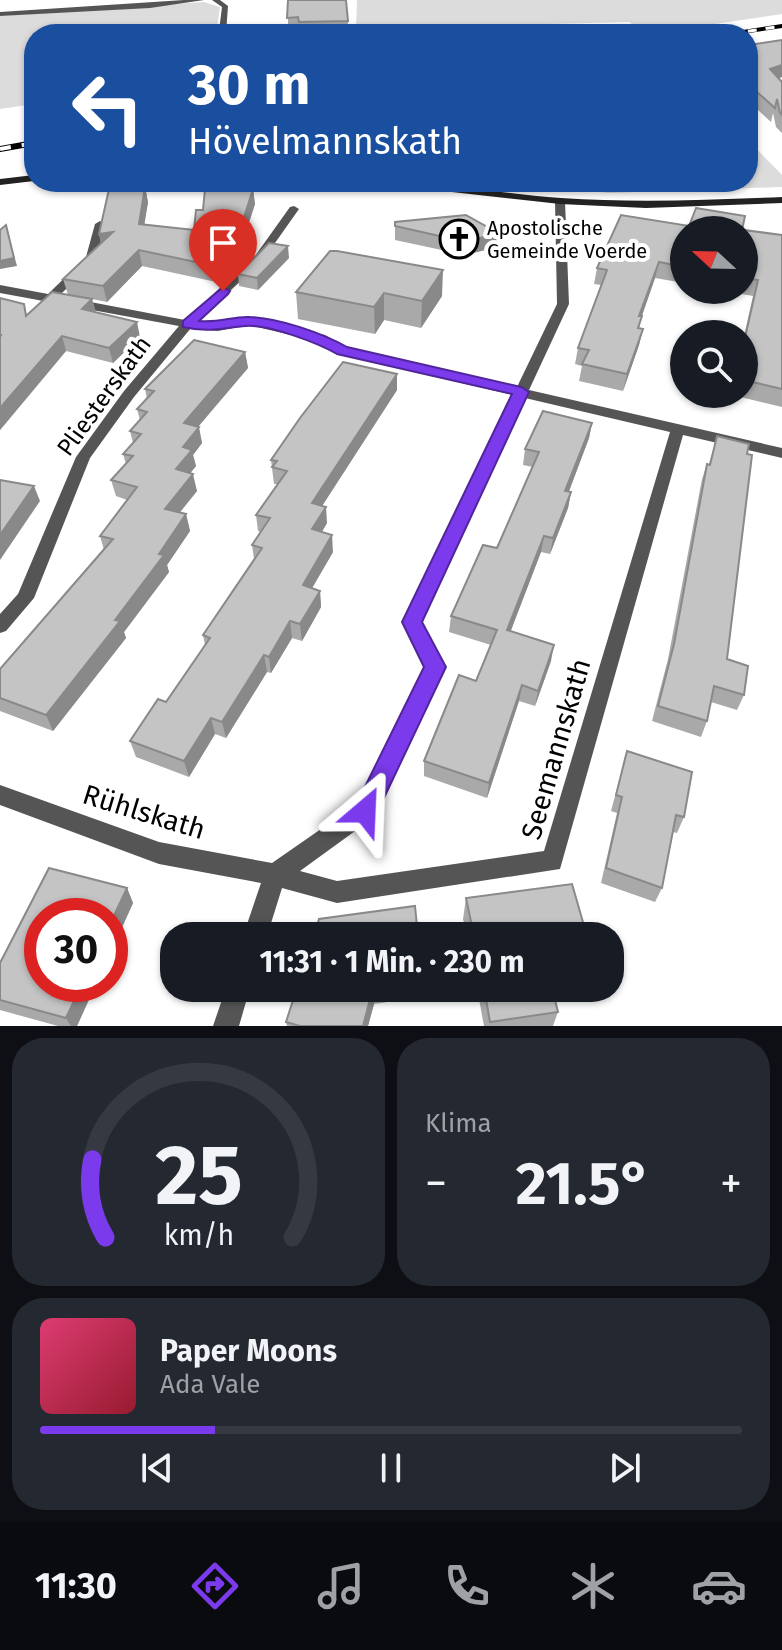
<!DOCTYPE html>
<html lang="de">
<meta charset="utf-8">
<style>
:root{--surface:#171b24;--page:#242831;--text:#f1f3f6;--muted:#9ea1a6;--line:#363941;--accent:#7c3aed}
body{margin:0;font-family:"Fira Sans",sans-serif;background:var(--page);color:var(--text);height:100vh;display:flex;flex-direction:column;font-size:30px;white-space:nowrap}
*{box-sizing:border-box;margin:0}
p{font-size:26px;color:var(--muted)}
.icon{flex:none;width:44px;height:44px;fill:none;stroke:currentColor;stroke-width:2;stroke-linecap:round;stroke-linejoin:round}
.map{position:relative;height:1026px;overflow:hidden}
.panel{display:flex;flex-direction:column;gap:12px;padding:12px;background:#0d0f14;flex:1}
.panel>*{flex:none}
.guide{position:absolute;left:24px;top:24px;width:734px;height:168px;border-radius:32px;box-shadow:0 2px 6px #0004;background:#1a4fa0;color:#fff;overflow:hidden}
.needle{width:52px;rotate:292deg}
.tools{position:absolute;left:670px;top:216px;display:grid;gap:16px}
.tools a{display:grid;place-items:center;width:88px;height:88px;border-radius:50%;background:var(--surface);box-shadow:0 2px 6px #0004;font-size:40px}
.speed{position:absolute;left:24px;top:898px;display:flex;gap:16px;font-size:40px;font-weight:700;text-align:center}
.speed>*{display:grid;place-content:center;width:104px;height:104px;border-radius:50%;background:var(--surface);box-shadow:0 2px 6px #0004;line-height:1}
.speed .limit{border:12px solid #d22;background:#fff;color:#111}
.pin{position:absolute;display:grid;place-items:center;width:68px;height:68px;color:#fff;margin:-82px -34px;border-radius:50% 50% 50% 0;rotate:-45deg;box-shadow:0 0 8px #0007}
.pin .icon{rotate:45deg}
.me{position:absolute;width:88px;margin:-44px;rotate:26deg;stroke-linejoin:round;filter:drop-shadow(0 0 6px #0008)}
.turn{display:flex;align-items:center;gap:28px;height:168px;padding:0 32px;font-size:36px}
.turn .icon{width:104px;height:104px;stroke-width:2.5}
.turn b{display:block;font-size:56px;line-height:68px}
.big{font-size:60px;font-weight:700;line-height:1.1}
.panel .widget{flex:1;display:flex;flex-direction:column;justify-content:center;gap:12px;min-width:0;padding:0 28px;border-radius:32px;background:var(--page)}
.panel .dial{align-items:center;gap:0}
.dial svg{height:208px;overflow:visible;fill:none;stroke:var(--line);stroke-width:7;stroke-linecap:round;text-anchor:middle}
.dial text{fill:var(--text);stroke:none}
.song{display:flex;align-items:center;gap:24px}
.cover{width:96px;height:96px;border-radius:12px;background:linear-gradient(135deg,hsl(340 70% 55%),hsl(350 70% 35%))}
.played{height:8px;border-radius:4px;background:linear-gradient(90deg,var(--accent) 25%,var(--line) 25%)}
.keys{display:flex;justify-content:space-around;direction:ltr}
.heat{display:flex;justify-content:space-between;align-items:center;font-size:44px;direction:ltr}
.panel .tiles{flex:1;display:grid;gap:12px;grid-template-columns:1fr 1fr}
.widget:last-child{grid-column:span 2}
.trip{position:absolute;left:160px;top:922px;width:464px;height:80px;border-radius:32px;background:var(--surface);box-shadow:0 2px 6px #0004;font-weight:700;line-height:80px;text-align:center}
.tab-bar{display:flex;height:128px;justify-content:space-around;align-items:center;background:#090b0e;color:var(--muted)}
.tab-bar .icon{width:56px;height:56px}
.tab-bar .current{color:var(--accent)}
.tab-bar b{font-size:36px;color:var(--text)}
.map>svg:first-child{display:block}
.green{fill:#dcdcdc}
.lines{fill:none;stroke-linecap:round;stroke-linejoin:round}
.street{fill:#555;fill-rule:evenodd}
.secondary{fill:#222;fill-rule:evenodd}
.rail-far1-casing{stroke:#000;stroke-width:4}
.rail-casing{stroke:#000;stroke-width:6}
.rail-far1{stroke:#fff;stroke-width:3;stroke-dasharray:9;stroke-linecap:butt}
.rail{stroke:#fff;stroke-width:4;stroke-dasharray:11;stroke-linecap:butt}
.wall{fill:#a9a9a9}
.shaded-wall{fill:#898989}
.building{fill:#c4c4c4;stroke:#898989;stroke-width:2}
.route{fill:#7c3aed;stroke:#51269a;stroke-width:2}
.labels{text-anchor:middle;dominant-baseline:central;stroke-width:8;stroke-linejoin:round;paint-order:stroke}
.far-poi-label{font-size:20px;fill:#000;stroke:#fff;text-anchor:start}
.street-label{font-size:24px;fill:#000;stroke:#fff}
.near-street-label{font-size:28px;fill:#000;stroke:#fff}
</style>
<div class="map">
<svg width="782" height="1026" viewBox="0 0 782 1026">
<rect width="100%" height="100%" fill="#fff"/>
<g class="green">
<polygon points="357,0 782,0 782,14 647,34 629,22 356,29"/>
<polygon points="204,2 220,7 216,34 34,34 34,104 0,109 0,16"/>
<polygon points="748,140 782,175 782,187 609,193 504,182 748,182"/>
</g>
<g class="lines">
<g class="street">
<polygon points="184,0 204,0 150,8 0,16 0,12"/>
<polygon points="212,0 220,0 228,6 226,33 219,31 222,7"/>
<path d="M560,198L565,201L569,304L529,390L782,448V458L683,435L560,869L337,903L282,888L267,936H243L261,883L159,864L0,805V785L159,842L272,863L357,804L426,667L403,622L513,395L337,354L316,341L249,325L218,331L191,328L134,397L90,458L34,598L6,631L0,633V614L18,594L76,457L124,391L179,326L0,293V285L48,294L86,257L95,224L100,221L105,224L97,258L59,296L185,320L255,256L290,207L294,206L299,209L263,260L198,321L218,323L249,317L325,335L346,348L517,387L557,304L555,201ZM525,398L670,432L544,851L337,881L300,871L373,818L444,667L421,622Z"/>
<polygon points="226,988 250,988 239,1026 213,1026"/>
</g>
<g class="secondary">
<polygon points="34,175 34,181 0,185 0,179"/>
<path d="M384,182C443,182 502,194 561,198C635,203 708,200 782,197V203L646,208L560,204L389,185Z"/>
</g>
<g class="rail-far1-casing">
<polyline id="rail-far1" points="730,34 782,26"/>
</g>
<g class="rail-casing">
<polyline id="rail" points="0,149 34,143"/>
</g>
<use href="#rail-far1" class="rail-far1"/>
<use href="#rail" class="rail"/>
</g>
<g class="wall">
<polygon points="288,0 348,21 348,31 300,33 299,28 288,28"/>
<polygon points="782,40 782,77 778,78 782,82 782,133 776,127 773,113 771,122 748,101 748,45"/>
<polygon points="145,187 148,202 144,225 194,230 203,210 253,189 255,204 245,234 255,251 221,283 142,266 107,302 92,299 96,313 140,337 113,363 66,351 0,430 0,298 24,304 27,315 68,295 63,279 101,243 99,234"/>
<polygon points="745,216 684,230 684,283 655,278 642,316 639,328 643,329 639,345 623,391 579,381 582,366 575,364 578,348 601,285 594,284 597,268 689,226"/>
<polygon points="395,222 497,247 465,255 395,240"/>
<polygon points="744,230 782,235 782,407 728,394 744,394 744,336 753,296 719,290 744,290"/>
<polygon points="330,251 442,296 421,328 384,320 375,334 298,319 296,292"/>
<polygon points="289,258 258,290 239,286 238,274"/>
<polygon points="245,352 248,368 198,426 202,443 193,455 196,466 190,473 197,491 179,513 186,514 190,531 167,565 169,572 124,632 126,638 53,731 0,711 0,669 104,550 100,536 127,500 116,496 111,480 126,464 123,454 133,443 130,431 140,420 137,409 147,399 145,389"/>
<polygon points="397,374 397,390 322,506 327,523 322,532 333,552 312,588 320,591 321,607 302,641 292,638 271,673 267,672 226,738 215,734 189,777 136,757 130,741 166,702 205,645 203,635 254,559 252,545 261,532 258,531 256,515 277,484 274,484 271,460"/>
<polygon points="592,423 589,438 569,491 571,492 568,508 550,554 541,552 510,632 551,661 535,706 519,701 487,798 424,776 424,761 476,681 491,645 449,632 451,616 497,548 533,467 523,465 525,449"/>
<polygon points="717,436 747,454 727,659 744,695 737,710 711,702 707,721 701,737 652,721 668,659 702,479 707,464 709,464"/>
<polygon points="627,751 684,817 677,833 673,832 662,888 655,902 601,883 617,813 611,811"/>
<polygon points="127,888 133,903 110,954 110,916 96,984 77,1026 58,1026 0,1010 0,963"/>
<polygon points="466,898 587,936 467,936 463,919"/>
<polygon points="297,988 422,988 422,997 374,1004 368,1026 287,1026 286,1022"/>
<polygon points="477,988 552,988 558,1012 553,1026 484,1026"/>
</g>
<g class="shaded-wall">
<polygon points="782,65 782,77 766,83 770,69"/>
<polygon points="145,187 148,202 142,239 139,224"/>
<polygon points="253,189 255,204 241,247 253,236 255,251 221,283 219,267 239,233"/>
<polygon points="113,232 103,250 99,234"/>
<polygon points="8,233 17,266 0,269 0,261"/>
<polygon points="498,233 497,247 465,255 466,242"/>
<polygon points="288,246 289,258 258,290 257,278"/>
<polygon points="139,250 142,266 107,302 103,286"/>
<polygon points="659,262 655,278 636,332 639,316"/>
<polygon points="443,270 442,296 421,328 422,301"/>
<polygon points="384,293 384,320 375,334 374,307"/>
<polygon points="92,299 96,314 82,309"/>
<polygon points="137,322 140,337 113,363 109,348"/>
<polygon points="643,329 639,345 623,391 627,374"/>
<polygon points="62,336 66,351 0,430 0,408"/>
<polygon points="245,352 248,368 187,440 184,423"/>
<polygon points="397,374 397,390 313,520 312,503"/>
<polygon points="592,423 589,438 563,507 565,491"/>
<polygon points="199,427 202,443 193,455 196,466 180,486 176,469 183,447"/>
<polygon points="193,474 197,491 169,526 165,509"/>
<polygon points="34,486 40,501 0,560 0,535"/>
<polygon points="571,492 568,508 550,554 553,538"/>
<polygon points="326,507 327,523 313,546 312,529"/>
<polygon points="186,514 190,531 167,565 169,572 124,632 126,638 53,731 46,715 115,620"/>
<polygon points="332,535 333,552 304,602 303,585"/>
<polygon points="544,536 541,552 505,646 507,630"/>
<polygon points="320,591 321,607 302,641 300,624"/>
<polygon points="290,621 292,638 271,673 269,657"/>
<polygon points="554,645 551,661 535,706 538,691"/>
<polygon points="264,655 267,672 226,738 222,722"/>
<polygon points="522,685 519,701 487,798 489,783"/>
<polygon points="211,718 215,734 189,777 184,761"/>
<polygon points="127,888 133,903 110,954 110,924"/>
<polygon points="82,984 96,984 77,1026 71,1026 66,1018"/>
<polygon points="373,988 374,1004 368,1026 363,1026"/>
</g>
<g class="building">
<polygon points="288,0 346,0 348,21 299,22 298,17 287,18"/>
<polygon points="782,40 782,65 770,69 782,82 782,115 780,113 777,99 775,108 748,84 748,45"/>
<polygon points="145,187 139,224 194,230 196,210 203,210 205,189 253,189 239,233 253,236 219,267 139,250 103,286 63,279 113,232 99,234 109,189"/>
<polygon points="696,208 745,216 742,230 743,230 684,230 684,267 659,262 639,316 642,316 638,328 643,329 627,374 582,364 589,350 578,348 607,270 597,268 621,215 689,226"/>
<polygon points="466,215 498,233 466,242 395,226 395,222"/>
<polygon points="6,225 14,258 0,261 0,230"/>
<polygon points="744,230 782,235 782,389 744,380 744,342 758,280 744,278"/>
<polygon points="269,243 288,246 257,278 238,274"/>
<polygon points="330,251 337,251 443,270 422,301 384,293 374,307 296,292"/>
<polygon points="52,292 92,299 82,309 137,322 109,348 62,336 0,408 0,337 1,335 0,335 0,298 24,304 26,316"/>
<polygon points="194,340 245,352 184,423 199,427 183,447 192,450 176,469 193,474 165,509 186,514 159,554 164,555 115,620 120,621 46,715 0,698 0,669 113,539 100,536 137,487 111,480 133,456 123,454 141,434 130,431 147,412 137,409 154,391 145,389"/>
<polygon points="343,362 397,374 312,503 326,507 312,529 332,535 303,585 320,591 300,624 290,621 269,657 264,655 222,722 211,718 184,761 130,741 158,699 166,702 210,638 203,635 262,548 252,545 270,518 256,515 287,471 272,467 277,461 271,460 300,418"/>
<polygon points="543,411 592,423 565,491 571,492 553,538 544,536 507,630 554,645 538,691 522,685 489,783 424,761 459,675 476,681 497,630 451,616 483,545 497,548 539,452 525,449"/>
<polygon points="717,436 749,444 747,454 752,455 727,659 748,666 744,695 714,686 707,721 658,706 674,644 707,464 710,465"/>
<polygon points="0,480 34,486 0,535"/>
<polygon points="627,751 692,772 684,817 676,815 662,888 606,868 622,797 616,795"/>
<polygon points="49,868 127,888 110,924 110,916 42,916 42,984 82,984 66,1018 0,1000 0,963"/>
<polygon points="572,884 587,936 474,936 466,898"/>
<polygon points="415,906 418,936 314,936 319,919"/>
<polygon points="297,988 373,988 363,1026 300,1026 286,1022"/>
<polygon points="484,988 552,988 558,1012 490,1022"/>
</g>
<path class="route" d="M223,287L230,291L228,294L199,321C220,323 233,316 250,317C279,318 322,333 347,347L521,387L529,392L422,622L446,667L374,819L365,822L357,819L353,811L424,667L402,622L512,394L337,354C318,343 268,324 246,326C221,328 209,333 183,327V321Z"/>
<defs>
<g id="church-ring" transform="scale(2)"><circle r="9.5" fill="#fff" stroke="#000" stroke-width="1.5"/><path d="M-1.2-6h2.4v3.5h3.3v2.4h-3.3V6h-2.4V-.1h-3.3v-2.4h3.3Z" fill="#000"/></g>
</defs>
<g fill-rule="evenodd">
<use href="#church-ring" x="459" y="239"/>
</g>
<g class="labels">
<g class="far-poi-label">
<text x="487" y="228">Apostolische<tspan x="487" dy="23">Gemeinde Voerde</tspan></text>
</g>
<g class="street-label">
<text transform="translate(104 396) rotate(-54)">Pliesterskath</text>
</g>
<g class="near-street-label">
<text transform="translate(556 749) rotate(-74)">Seemannskath</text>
<text transform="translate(144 812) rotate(17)">Rühlskath</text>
</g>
</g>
</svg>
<div class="tools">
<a><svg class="needle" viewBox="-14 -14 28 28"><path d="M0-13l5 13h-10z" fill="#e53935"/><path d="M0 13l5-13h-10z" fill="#9ea1a6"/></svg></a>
<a><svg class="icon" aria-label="search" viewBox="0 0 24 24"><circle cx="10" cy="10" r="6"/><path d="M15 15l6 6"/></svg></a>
</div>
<div class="speed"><div class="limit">30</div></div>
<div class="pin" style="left:223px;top:291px;background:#d93025"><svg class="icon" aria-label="arrive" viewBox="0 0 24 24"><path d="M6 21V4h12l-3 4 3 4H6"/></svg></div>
<svg class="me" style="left:365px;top:811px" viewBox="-20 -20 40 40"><path d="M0-17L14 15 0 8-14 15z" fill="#7c3aed" stroke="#fff" stroke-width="4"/></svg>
<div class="trip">11:31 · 1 Min. · 230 m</div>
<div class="guide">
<div class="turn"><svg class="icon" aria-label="left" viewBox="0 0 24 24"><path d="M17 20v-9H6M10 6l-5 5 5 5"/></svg><div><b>30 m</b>Hövelmannskath</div></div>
</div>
</div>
<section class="panel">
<div class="tiles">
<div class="widget dial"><svg viewBox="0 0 100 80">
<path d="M14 69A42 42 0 1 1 86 69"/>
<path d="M14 69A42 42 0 0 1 9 39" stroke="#7c3aed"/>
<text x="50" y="56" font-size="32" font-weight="700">25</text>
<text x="50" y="72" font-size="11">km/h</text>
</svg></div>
<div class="widget"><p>Klima</p>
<div class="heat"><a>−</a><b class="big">21.5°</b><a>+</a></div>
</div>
<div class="widget">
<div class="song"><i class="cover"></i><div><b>Paper Moons</b><p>Ada Vale</p></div></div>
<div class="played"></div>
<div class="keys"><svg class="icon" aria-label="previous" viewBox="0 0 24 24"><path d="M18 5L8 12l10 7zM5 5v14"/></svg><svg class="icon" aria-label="pause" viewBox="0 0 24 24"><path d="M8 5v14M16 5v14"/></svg><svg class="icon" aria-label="next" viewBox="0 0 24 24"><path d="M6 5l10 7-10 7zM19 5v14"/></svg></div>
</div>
</div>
</section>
<nav class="tab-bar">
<b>11:30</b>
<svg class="icon current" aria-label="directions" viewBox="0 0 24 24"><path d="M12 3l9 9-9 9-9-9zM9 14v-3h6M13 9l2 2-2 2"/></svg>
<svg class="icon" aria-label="music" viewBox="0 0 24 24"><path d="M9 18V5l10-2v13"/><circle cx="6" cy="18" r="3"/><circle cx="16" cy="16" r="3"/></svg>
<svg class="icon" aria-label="phone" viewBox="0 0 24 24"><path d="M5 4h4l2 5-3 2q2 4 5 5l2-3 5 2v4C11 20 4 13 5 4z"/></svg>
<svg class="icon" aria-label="climate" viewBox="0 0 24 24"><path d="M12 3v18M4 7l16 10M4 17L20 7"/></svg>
<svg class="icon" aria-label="car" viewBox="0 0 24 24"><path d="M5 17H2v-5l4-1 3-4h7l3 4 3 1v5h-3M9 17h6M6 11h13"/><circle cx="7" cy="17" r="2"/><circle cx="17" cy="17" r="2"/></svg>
</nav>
